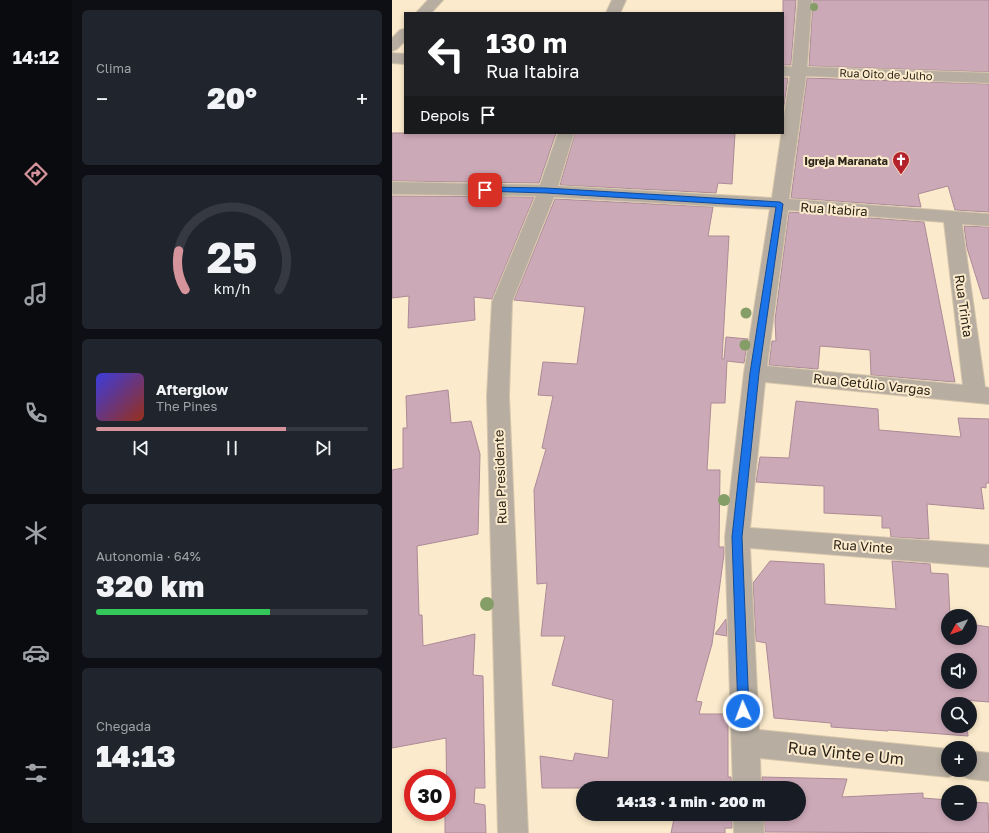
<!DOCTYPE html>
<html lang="pt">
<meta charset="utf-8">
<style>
:root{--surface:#171b24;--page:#20242c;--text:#f1f3f6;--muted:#9ea1a6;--line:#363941;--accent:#d5949b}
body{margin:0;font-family:"Golos Text",sans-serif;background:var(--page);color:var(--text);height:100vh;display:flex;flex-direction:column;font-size:15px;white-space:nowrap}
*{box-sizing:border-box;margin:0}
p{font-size:13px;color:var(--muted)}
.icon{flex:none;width:22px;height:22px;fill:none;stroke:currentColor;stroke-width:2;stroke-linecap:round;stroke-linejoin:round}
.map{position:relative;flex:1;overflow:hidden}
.panel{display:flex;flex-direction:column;gap:10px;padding:10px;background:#0d0f14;width:320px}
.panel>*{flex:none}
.hud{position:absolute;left:12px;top:12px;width:380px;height:122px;border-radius:0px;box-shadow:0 2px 6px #0003;background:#202124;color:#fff;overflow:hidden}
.needle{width:26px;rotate:230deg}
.controls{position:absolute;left:549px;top:609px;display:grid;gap:8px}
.controls a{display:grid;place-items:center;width:36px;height:36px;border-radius:50%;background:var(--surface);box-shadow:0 2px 6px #0003;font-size:20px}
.speed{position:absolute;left:12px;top:769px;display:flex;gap:8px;font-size:20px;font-weight:700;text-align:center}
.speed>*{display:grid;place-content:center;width:52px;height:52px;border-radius:50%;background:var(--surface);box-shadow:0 2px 6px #0003;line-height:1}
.speed .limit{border:6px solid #d22;background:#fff;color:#111}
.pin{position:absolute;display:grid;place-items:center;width:34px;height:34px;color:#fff;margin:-17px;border-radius:8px;box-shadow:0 2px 6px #0006}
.me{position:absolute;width:44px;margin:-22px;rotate:358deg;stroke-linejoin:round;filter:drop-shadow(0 0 3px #0008)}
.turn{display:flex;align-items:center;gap:14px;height:84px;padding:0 16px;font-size:18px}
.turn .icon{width:52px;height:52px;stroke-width:2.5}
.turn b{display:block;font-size:28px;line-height:34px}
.then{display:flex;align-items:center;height:38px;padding:0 16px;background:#0003;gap:8px;font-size:15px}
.big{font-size:30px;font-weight:800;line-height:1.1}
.panel .widget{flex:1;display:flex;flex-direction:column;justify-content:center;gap:6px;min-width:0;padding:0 14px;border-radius:6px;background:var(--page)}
.panel .dial{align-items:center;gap:0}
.dial svg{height:104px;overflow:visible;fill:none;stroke:var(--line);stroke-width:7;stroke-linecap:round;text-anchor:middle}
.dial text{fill:var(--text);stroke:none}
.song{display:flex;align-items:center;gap:12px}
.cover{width:48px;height:48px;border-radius:6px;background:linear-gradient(135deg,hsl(240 70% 55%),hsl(10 70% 35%))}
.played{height:4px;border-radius:2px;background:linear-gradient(90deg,var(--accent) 70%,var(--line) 70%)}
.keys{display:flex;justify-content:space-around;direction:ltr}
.heat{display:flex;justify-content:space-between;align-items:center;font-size:22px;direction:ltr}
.charge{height:6px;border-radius:3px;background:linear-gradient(90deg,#34c759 64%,var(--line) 0)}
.trip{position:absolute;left:184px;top:781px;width:230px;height:40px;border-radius:20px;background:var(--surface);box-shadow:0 2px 6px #0003;font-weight:800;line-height:40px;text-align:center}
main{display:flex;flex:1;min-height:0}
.tab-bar{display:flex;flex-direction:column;width:72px;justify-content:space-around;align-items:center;background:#090b0e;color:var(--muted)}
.tab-bar .icon{width:28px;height:28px}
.tab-bar .active{color:var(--accent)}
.tab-bar b{font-size:18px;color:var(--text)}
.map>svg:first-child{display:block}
.building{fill:#cca9b7;stroke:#ac8a97;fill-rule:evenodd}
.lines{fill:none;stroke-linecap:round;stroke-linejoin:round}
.street-casing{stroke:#d6c6ab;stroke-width:2}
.street{fill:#b7ada1;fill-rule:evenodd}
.tree{fill:#859e68}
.route{fill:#1a73e8;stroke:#114b97}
.labels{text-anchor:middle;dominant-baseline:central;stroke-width:4;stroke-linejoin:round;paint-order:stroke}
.far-street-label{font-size:11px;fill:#2b2419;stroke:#fbeacb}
.far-poi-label{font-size:11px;font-weight:bold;fill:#2b2419;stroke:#fbeacb;text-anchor:end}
.street-label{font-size:13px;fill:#2b2419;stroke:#fbeacb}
.near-street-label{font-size:16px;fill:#2b2419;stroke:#fbeacb}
</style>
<main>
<nav class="tab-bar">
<b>14:12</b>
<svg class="icon active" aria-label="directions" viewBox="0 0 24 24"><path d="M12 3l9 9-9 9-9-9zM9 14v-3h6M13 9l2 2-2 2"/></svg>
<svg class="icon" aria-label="music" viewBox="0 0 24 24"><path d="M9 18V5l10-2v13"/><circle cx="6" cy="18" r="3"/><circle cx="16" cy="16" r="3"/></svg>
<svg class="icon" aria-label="phone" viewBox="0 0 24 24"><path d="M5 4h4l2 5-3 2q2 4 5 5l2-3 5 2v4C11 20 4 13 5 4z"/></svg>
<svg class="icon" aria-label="climate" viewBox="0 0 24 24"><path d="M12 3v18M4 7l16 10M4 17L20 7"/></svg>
<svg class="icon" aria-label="car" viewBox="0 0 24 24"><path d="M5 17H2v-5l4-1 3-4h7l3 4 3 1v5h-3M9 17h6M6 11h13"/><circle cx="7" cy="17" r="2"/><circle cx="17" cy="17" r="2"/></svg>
<svg class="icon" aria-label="filters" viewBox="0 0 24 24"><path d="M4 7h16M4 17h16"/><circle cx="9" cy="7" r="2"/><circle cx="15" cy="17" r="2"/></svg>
</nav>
<section class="panel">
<div class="widget"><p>Clima</p>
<div class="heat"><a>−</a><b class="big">20°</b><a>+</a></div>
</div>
<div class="widget dial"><svg viewBox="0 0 100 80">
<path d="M14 69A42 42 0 1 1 86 69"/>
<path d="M14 69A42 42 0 0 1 9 39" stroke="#d5949b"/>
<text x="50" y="56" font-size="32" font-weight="700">25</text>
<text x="50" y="72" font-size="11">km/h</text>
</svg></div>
<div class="widget">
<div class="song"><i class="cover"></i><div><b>Afterglow</b><p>The Pines</p></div></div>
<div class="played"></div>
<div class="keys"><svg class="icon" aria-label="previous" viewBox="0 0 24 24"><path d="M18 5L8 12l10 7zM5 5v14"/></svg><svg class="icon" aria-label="pause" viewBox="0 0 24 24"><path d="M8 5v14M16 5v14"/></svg><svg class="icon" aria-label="next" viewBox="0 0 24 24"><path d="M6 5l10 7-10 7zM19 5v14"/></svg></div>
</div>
<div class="widget"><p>Autonomia · 64%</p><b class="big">320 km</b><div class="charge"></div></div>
<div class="widget"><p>Chegada</p><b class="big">14:13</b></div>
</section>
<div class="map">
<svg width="597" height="833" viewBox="0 0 597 833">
<rect width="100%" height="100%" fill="#fbeacb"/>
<g class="building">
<polygon points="391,0 404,0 399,65 391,65"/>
<polygon points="421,0 597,0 597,72 417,66"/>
<polygon points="391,78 396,78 391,113"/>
<polygon points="415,78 597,84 597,212 563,210 556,186 526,194 529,207 399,198"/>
<polygon points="0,133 164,133 147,183 0,181"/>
<polygon points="183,133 343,133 340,184 326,183 324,193 168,185"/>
<polygon points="0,196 142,197 100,299 82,297 83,320 16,328 17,296 0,298"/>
<polygon points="163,199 321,207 316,236 337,236 330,359 332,359 334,337 356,339 352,363 335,361 333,403 319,403 315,470 328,470 327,547 332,547 332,554 320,644 304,701 310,702 307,714 336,714 336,777 339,777 340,788 150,788 148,756 181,761 183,753 216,758 221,700 160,685 173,636 149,636 155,583 145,584 142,490 154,449 150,448 161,396 146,395 151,362 185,364 193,307 122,300"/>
<polygon points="397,212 532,222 563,382 479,375 478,350 428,346 426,369 377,365 380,341 384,341 383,320"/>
<polygon points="572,226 597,227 597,298 591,299 575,248"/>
<polygon points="56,390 59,423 79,421 88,454 86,534 25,546 27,615 30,615 31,646 83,634 81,675 91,676 93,788 83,788 82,803 93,805 94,833 53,833 53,812 55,812 54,738 0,748 0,470 11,468 11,428 15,428 14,396"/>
<polygon points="404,401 486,409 487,430 569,437 566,418 597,419 597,483 594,483 594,488 589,487 592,509 535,504 537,539 499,537 498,528 490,528 490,516 432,513 432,486 364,482 368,457 397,458"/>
<path d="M378,561L432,564L433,604L504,609L500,561L538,564L539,573L556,574L558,616H556V638H578V624L597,627V702L571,700L572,704H556V726H575L576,736L496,730V731L439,727V723L382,718L374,643L364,641L361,583ZM556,660H578V682H556Z"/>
<polygon points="334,619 335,636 323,634"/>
<polygon points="370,777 455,779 450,797 531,793 531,798 556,800 556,814 578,814 578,802 596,803 597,833 373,832 372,814 407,814 407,788 370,788"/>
<polygon points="283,814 340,814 340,828 333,828 333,833 279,833"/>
</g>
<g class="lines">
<g class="street-casing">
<g id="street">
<polygon points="36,0 51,0 39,13 24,13"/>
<polygon points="220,0 234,0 228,13 214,13"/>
<path d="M406,0H420L415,67L597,73V83L414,76L397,199L597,214V226L570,224L593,387L597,388V404L373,382L358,528L597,545V567L358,548L367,730L556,749V770H578V751L597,753V781L578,779L568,775L567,772L556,777L368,758L369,788H341L333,537L352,373L378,209L162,197L120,302L117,396L136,833H106L95,396L100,302L144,196L0,194V182L148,185L166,133H182L166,186L380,198L398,76H391V66L400,67ZM396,210L552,222L571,385L375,366Z"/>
<polygon points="13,29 13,41 5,49 0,51 0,38 8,30"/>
<polygon points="0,53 13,54 13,64 0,63"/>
<polygon points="341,814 371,814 372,833 342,833"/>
</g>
</g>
<use href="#street" class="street"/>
</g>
<g class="tree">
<circle cx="422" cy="7" r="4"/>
<circle cx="354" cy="313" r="5.5"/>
<circle cx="353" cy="345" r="5.5"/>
<circle cx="332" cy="500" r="6"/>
<circle cx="95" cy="604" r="7"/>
</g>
<polygon class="route" points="93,187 154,188 388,202 391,204 367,373 350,537 357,711 355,715 351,717 347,715 346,711 340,537 358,373 384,207 154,193 90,191 90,188"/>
<defs>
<g id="church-pin" transform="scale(0.9)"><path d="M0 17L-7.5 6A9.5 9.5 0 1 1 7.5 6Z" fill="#b3212b" stroke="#fbeacb"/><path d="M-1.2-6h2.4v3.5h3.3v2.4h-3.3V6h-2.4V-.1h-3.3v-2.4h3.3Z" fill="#fff"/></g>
</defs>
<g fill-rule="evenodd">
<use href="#church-pin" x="509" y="160"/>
</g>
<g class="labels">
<g class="far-street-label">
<text transform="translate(494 74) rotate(2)">Rua Oito de Julho</text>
</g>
<g class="far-poi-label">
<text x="496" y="160">Igreja Maranata</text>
</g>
<g class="street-label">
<text transform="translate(442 209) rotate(4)">Rua Itabira</text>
<text transform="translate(572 306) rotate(82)">Rua Trinta</text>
<text transform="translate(480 384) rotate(6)">Rua Getúlio Vargas</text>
<text transform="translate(108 477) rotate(-92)">Rua Presidente</text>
<text transform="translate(471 546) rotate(4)">Rua Vinte</text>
</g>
<g class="near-street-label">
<text transform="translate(454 753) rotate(6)">Rua Vinte e Um</text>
</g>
</g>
</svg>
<div class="controls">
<a><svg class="needle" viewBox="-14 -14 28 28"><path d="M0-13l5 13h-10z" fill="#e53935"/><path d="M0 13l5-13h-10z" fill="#9ea1a6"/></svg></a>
<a><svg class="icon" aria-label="sound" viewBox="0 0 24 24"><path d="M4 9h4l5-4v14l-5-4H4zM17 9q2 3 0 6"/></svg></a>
<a><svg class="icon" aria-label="search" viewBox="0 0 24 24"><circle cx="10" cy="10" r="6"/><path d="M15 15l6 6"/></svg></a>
<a>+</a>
<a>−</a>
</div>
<div class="speed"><div class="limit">30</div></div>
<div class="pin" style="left:93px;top:190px;background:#d93025"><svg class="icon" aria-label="arrive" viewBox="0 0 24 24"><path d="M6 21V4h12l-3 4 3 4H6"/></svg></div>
<svg class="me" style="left:351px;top:711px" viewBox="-20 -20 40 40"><circle r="17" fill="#1a73e8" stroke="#fff" stroke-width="3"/><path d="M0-11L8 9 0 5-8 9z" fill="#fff"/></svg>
<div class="trip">14:13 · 1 min · 200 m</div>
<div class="hud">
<div class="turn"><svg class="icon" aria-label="left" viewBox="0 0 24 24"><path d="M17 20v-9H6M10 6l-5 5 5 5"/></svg><div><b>130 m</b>Rua Itabira</div></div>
<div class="then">Depois<svg class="icon" aria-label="arrive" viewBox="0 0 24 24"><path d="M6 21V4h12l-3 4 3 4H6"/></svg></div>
</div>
</div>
</main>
